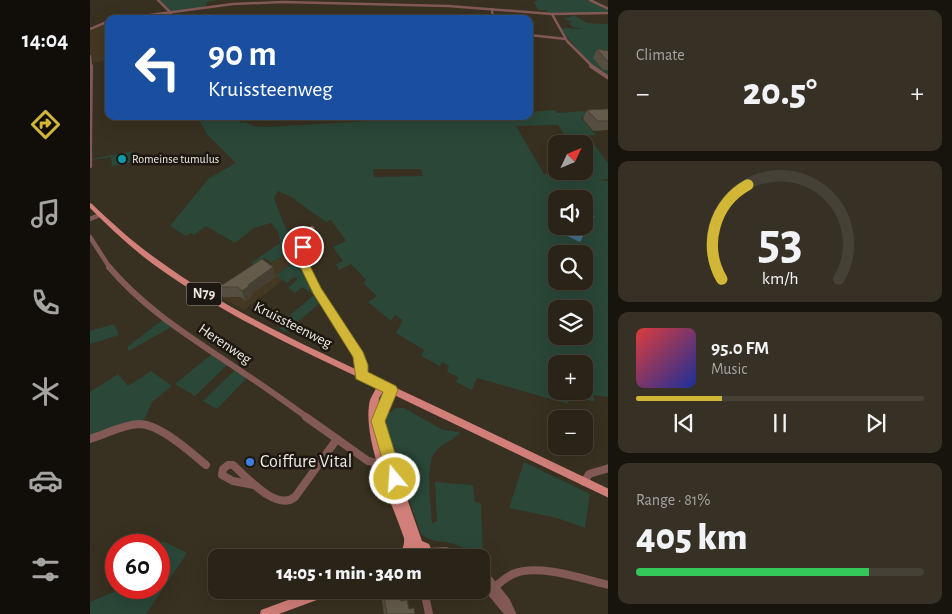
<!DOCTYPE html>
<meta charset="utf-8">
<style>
:root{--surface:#2a2418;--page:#363025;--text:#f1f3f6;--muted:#a5a4a2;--line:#464137;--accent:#d2b635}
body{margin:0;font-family:"Alegreya Sans",sans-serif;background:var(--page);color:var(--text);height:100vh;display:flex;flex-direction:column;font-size:19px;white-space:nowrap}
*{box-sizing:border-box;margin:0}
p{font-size:16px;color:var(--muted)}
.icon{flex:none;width:28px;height:28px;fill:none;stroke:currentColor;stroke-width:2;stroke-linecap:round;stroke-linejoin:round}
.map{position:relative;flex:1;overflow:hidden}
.details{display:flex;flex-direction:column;gap:10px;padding:10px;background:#17140d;width:344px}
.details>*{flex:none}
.hud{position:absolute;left:15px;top:15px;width:428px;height:105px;border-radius:10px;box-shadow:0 5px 20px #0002,0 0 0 1px var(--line);background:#1a4fa0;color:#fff;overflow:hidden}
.needle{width:32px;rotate:46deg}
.controls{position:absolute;left:458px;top:135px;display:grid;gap:10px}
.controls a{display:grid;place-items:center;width:45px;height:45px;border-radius:10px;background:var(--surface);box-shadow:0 5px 20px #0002,0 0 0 1px var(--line);font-size:25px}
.speed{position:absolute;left:15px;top:534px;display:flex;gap:10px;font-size:25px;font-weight:700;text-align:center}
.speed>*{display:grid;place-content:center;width:65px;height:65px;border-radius:50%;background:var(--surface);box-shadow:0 5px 20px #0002,0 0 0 1px var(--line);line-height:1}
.speed .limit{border:8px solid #d22;background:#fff;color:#111}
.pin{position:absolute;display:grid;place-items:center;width:42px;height:42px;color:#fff;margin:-21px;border:2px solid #fff;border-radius:50%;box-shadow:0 1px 5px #0007}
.me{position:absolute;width:55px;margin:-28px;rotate:342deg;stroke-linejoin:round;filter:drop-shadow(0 0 4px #0008)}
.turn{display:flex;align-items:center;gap:18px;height:105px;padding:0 20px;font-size:22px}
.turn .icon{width:65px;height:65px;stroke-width:2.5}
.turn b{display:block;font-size:35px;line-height:42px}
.big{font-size:38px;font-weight:800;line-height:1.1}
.details .tile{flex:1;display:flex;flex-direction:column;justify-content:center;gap:8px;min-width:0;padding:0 18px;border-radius:10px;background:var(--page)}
.details .dial{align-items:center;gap:0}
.dial svg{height:130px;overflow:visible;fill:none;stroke:var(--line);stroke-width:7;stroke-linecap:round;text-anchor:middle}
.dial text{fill:var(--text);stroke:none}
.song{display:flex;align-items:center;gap:15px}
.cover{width:60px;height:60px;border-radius:8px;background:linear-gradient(135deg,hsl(0 70% 55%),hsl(230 70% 35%))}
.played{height:5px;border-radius:2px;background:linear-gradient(90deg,var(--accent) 30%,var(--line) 30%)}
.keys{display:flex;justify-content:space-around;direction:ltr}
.heat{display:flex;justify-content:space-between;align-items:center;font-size:28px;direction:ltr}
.charge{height:8px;border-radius:4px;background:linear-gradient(90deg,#34c759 81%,var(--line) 0)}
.trip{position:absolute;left:118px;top:549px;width:282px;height:50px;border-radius:10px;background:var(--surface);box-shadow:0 5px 20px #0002,0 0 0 1px var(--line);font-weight:800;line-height:50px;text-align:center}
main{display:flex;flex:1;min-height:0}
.menu{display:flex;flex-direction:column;width:90px;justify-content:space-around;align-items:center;background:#110e0a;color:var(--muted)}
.menu .icon{width:35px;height:35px}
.menu .active{color:var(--accent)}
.menu b{font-size:22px;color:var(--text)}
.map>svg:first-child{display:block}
.built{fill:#443822}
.green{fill:#2a4738;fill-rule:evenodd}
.water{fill:#427088}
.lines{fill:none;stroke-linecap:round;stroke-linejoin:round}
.minor-far4{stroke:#835956;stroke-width:2.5}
.minor-far3{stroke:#835956;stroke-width:4}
.minor-far2{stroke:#835956;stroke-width:4.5}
.minor-far1{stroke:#835956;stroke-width:6}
.minor{stroke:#835956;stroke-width:8}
.major{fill:#d27f79;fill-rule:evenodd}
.wall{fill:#564e40}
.shaded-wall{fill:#464034}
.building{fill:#645b4b;stroke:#464034}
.route{fill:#d2b635;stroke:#887622}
.culture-dot{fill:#0f9aa8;stroke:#1c1811;stroke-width:2}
.shop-dot{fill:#3f7fe0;stroke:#1c1811;stroke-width:2}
.labels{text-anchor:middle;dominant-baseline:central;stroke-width:5;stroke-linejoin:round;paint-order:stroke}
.far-poi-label{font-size:12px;fill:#efeae0;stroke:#1c1811;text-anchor:start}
.shield{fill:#1c1811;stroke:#b0aba2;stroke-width:1}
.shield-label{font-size:14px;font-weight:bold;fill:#efeae0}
.street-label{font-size:15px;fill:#efeae0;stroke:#1c1811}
.near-poi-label{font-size:18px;fill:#efeae0;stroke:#1c1811;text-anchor:start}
</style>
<main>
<nav class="menu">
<b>14:04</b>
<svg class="icon active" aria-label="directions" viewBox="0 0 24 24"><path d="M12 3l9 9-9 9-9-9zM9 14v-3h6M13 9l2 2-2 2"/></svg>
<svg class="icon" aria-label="music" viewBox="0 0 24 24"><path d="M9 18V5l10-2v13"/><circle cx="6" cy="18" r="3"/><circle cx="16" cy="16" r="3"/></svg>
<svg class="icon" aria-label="phone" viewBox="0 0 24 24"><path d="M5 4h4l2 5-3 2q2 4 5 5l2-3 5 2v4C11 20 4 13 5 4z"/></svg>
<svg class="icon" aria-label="climate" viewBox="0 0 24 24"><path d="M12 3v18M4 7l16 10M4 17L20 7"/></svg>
<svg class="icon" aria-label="car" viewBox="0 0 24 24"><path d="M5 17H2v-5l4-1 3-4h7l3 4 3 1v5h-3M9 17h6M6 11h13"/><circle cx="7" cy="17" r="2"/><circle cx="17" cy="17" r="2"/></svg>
<svg class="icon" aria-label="filters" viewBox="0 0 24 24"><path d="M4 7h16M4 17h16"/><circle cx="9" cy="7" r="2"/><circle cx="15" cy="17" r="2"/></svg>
</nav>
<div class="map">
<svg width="519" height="614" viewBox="0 0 519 614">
<rect width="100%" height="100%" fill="#383020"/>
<g class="built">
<polygon points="19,22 19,59 3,63 0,51 0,30"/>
<polygon points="203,249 208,259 187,274 193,280 154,310 129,296 158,274 162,276"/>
</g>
<g class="green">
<polygon points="70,0 127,0 117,2 115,8 81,12"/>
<polygon points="449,0 498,0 518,10 518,12 458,14 456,10 448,10 444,2"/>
<polygon points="484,15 497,23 518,24 518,77 504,68 469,28 494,29 483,27 479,23 483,22 474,19"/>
<path d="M465,110L467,113L494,111L501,114L491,118L506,135L489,136L494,144H504L518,163V179L507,180L518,181V397L503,395L505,402L480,395L478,404L387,378L382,390L366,382L368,377L357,372L359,366L352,362L350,366L331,356L334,350L306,333L313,320L305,315L301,321L278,302L287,296L273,283L276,280L261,264L249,270L246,264L253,261L243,247L256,241L241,220L236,222L201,197L188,191L184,198L193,222L206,248L181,263L175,258L162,265V262L190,243L189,233L181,223L164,228L145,243L116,226L104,235L101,233L96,236L80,226L118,179L146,163L117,134L107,116H145L151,123L154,122L164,126L177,127L368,116H439V112ZM468,125L481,144H494V162L501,172L454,174L426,126ZM283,169H331L333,176L284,177ZM466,199H494V212L505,216L490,242L464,230L466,224ZM466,254H494V281H466ZM466,309H494V336H466ZM466,364H494V391H466Z"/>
<polygon points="43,151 45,162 22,166 21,157 2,160 2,159"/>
<polygon points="208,259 232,301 196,332 189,328 199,316 224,295 212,287 205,293 198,288 208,279 204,277 197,283 186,275"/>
<polygon points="74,319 83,326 39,351 37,347"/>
<polygon points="24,324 29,335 0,344 0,331"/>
<polygon points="122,354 137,365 105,396 85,384"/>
<polygon points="145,370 157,378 127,409 113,401"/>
<polygon points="61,371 82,386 62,402 54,420 0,437 0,392 28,374 38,386"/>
<path d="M306,408H314L353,430L370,432C364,441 352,443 345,452C335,464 341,507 342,523L347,521L345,482L383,485L385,502L391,503L393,559C384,554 374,548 364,544C352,540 341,543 331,534L296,434V415Z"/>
<polygon points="434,462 500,494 495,528 467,518 419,508"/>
<polygon points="73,541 97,553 56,614 0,614 0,602 33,588 69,588 69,546"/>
</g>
<polygon class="water" points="494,212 505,216 490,242 464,230 466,224 466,226 494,226"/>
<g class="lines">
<g class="minor-far4">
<polyline points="68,0 81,13"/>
<polyline points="500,0 519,9"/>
<polyline points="402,9 403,19"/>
<polyline points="462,14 477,41 503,67"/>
<polyline points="30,19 143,4 193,2 358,6 462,14 519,13"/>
<polyline points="0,29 19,21"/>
<polyline points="439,35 476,39"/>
<polyline points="0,56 1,67"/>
</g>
<g class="minor-far3">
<polyline points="501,66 519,78"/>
<polyline points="0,154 1,66"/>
</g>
<g class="minor-far2">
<polyline points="0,166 0,153"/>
<polyline points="0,219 10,215"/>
<polyline points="0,237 20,268"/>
<path d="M216,268C207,250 214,245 222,228"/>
</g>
<g class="minor-far1">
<path d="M19,267C57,312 107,341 155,374C177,388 197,403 218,418"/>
<polyline points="216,267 227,290 269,355 272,365 271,375"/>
</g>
<g class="minor">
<polyline points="216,417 278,461 293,464"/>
<path d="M0,439C16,434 32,425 49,424C70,424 100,452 116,465"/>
<polyline points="494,482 499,474 519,468"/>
<path d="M164,485L143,481L132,475L133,469L138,465H143C157,477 186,512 205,497L247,439"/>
<polyline points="338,552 356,551 375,558"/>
<polyline points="391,570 416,601 422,614"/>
<polyline points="391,580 419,614"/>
<polyline points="334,590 339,614"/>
<path d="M401,591C407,585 414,578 423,574C448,563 493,579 519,585"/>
</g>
<g class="major">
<path d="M0,203L2,204C23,224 44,243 68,260C139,312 221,348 300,385C373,419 445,454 519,489V498L304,395L293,415L292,427L332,541L339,544L345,558H334L331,552L327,549C322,550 321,552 320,558H310C311,549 315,546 314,538C302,503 271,437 280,400C282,395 285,391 287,386C210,350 132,314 63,264C40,247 20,228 0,208ZM294,390L297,391L288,409L289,398Z"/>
<polygon points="225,590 244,590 243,594 189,614 170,614 171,610"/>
</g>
</g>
<g class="wall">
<polygon points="507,49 519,51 519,70 513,70 503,58"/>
<polygon points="519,109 519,130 503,131 493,119 497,110"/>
<polygon points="185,277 161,294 162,296 155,301 151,297 133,297 129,287"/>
<polygon points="294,597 311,601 325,614 294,614 292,600"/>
</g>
<polygon class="shaded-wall" points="183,267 185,277 161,294 162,296 155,301 152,291 158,285"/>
<g class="building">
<polygon points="507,49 519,51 519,61 517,61"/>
<polygon points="519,109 519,121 508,121 497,110"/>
<polygon points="172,259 183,267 158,285 159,286 152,291 148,287 129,287"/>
<polygon points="310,596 311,601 317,600 319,609 324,608 325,614 297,614 294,597"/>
</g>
<polygon class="route" points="213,243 218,247 216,258 231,288 273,352 278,365 278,372 306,386 308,390 295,421 313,479 310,484 305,486 300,484 298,479 281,421 293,392 266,379 263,357 223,293 206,258 208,247"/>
<circle class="culture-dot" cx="32" cy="159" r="5"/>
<circle class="shop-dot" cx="160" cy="462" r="5"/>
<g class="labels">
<g class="far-poi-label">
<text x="42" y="159">Romeinse tumulus</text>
</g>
<rect class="shield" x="96.5" y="282.5" width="35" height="23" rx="4"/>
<g class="shield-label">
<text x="114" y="294">N79</text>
</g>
<g class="street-label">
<text transform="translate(203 325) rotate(27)">Kruissteenweg</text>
<text transform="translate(135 344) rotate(34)">Herenweg</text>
</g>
<g class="near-poi-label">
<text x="170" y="462">Coiffure Vital</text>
</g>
</g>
</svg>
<div class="controls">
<a><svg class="needle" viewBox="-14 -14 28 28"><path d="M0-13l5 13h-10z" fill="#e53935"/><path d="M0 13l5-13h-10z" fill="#a5a4a2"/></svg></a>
<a><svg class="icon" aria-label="sound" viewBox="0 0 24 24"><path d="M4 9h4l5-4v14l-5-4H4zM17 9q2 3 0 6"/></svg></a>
<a><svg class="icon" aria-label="search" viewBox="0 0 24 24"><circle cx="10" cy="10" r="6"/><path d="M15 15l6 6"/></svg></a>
<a><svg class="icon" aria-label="layers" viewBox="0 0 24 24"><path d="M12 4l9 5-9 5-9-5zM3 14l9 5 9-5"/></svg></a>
<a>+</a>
<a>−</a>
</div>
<div class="speed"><div class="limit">60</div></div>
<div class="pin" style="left:213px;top:247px;background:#d93025"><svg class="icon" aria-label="arrive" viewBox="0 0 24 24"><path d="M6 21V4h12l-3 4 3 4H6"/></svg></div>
<svg class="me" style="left:305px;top:479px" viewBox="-20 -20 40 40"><circle r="17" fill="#d2b635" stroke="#fff" stroke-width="3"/><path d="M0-11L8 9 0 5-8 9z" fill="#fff"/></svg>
<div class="trip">14:05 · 1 min · 340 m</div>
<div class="hud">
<div class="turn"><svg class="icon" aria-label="left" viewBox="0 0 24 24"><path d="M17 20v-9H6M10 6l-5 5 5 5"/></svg><div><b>90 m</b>Kruissteenweg</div></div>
</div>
</div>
<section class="details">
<div class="tile"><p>Climate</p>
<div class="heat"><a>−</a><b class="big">20.5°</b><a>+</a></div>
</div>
<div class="tile dial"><svg viewBox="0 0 100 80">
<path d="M14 69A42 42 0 1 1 86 69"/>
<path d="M14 69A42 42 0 0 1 30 11" stroke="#d2b635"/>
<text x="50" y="56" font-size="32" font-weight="700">53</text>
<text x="50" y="72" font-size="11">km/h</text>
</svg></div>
<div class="tile">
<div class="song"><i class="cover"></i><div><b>95.0 FM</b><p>Music</p></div></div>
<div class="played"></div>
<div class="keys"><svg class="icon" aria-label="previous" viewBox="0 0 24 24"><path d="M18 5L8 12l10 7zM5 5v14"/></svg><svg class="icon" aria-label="pause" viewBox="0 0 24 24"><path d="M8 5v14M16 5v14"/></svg><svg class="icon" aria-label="next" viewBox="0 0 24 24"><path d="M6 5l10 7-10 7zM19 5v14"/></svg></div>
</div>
<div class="tile"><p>Range · 81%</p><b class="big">405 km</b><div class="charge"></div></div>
</section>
</main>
